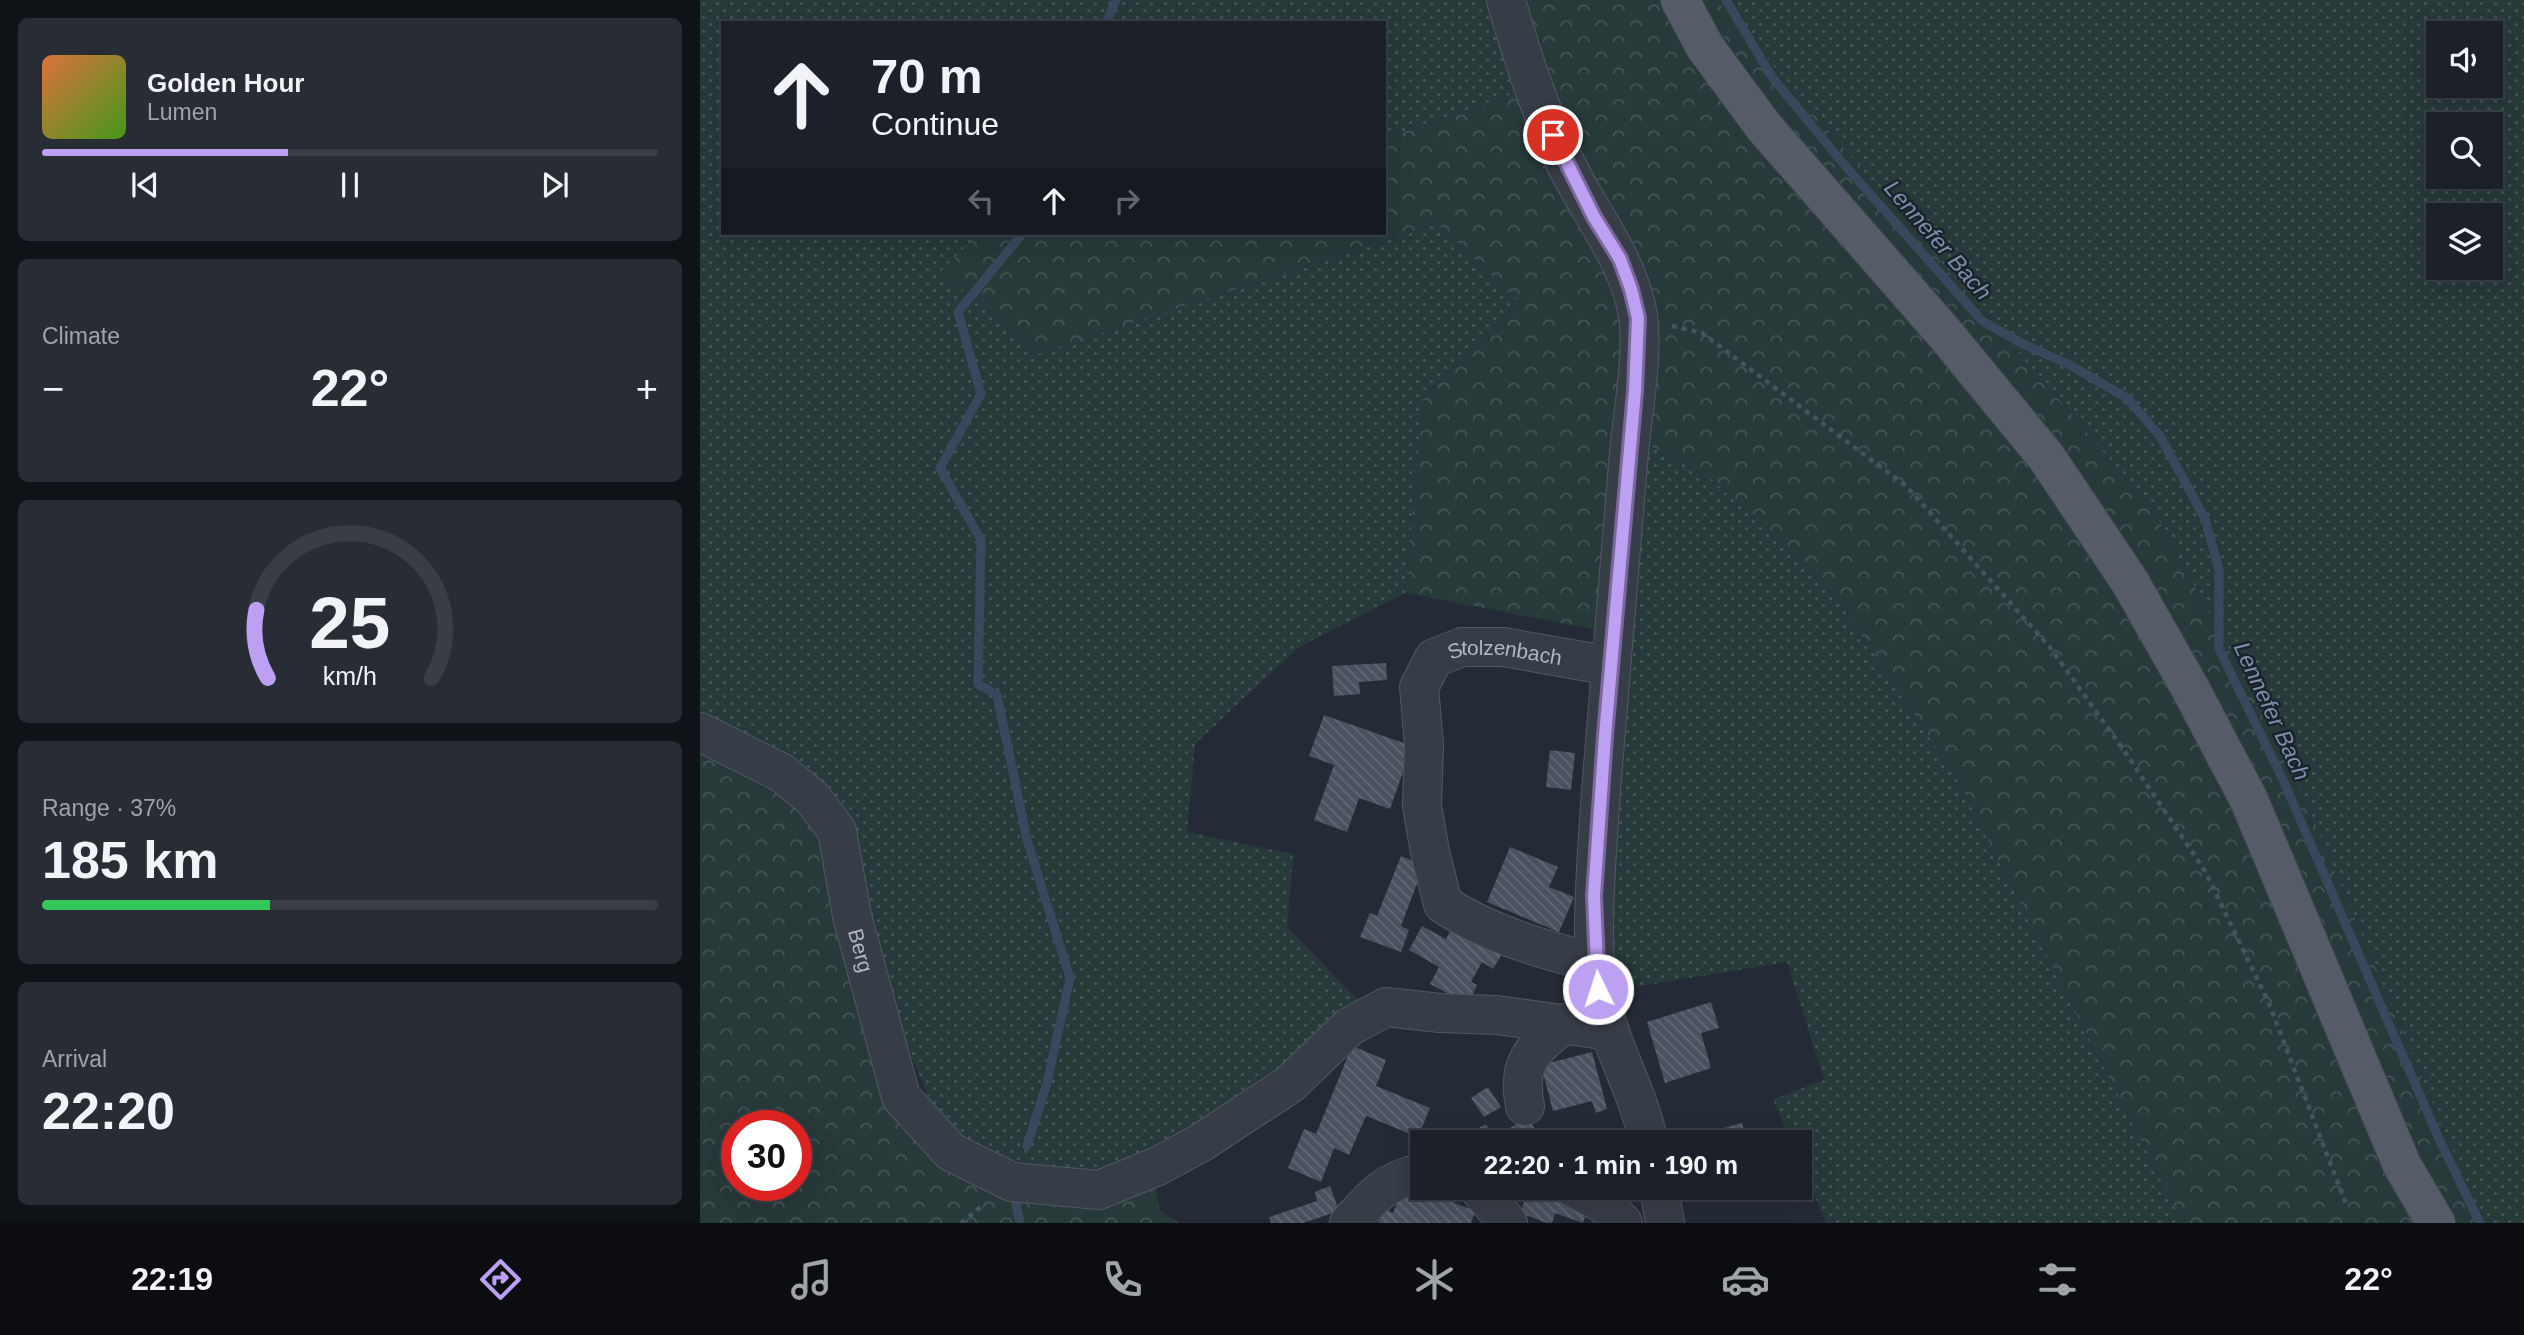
<!DOCTYPE html>
<meta charset="utf-8">
<style>
:root{--surface:#1b2029;--page:#282d35;--text:#f1f3f6;--muted:#a0a3a8;--line:#393e46;--accent:#bca0f2}
body{margin:0;font-family:Helvetica,sans-serif;background:var(--page);color:var(--text);height:100vh;display:flex;flex-direction:column;font-size:26px;white-space:nowrap}
*{box-sizing:border-box;margin:0}
p{font-size:23px;color:var(--muted)}
.icon{flex:none;width:38px;height:38px;fill:none;stroke:currentColor;stroke-width:2;stroke-linecap:round;stroke-linejoin:round}
.map{position:relative;flex:1;overflow:hidden}
.details{display:flex;flex-direction:column;gap:18px;padding:18px;background:#0f1217;width:700px}
.details>*{flex:none}
.banner{position:absolute;left:21px;top:21px;width:665px;height:214px;border-radius:0px;box-shadow:0 7px 28px #0002,0 0 0 2px var(--line);background:#1b2029;color:var(--text);overflow:hidden}
.fabs{position:absolute;left:1726px;top:21px;display:grid;gap:14px}
.fabs a{display:grid;place-items:center;width:77px;height:77px;border-radius:0px;background:var(--surface);box-shadow:0 7px 28px #0002,0 0 0 2px var(--line);font-size:35px}
.speed{position:absolute;left:21px;top:1110px;display:flex;gap:14px;font-size:35px;font-weight:700;text-align:center}
.speed>*{display:grid;place-content:center;width:91px;height:91px;border-radius:50%;background:var(--surface);box-shadow:0 7px 28px #0002,0 0 0 2px var(--line);line-height:1}
.speed .limit{border:10px solid #d22;background:#fff;color:#111}
.pin{position:absolute;display:grid;place-items:center;width:60px;height:60px;color:#fff;margin:-30px;border:4px solid #fff;border-radius:50%;box-shadow:0 2px 7px #0007}
.me{position:absolute;width:77px;margin:-38px;rotate:356deg;stroke-linejoin:round;filter:drop-shadow(0 0 5px #0008)}
.turn{display:flex;align-items:center;gap:24px;height:147px;padding:0 35px;font-size:32px}
.turn .icon{width:91px;height:91px;stroke-width:2.5}
.turn b{display:block;font-size:49px;line-height:60px}
.lanes{display:flex;align-items:center;height:66px;padding:0 35px;background:#0003;justify-content:center;gap:35px;direction:ltr}
.lanes .off{opacity:.35}
.big{font-size:52px;font-weight:800;line-height:1.1}
.details .tile{flex:1;display:flex;flex-direction:column;justify-content:center;gap:10px;min-width:0;padding:0 24px;border-radius:10px;background:var(--page)}
.details .dial{align-items:center;gap:0}
.dial svg{height:182px;overflow:visible;fill:none;stroke:var(--line);stroke-width:7;stroke-linecap:round;text-anchor:middle}
.dial text{fill:var(--text);stroke:none}
.song{display:flex;align-items:center;gap:21px}
.cover{width:84px;height:84px;border-radius:10px;background:linear-gradient(135deg,hsl(20 70% 55%),hsl(100 70% 35%))}
.played{height:7px;border-radius:4px;background:linear-gradient(90deg,var(--accent) 40%,var(--line) 40%)}
.keys{display:flex;justify-content:space-around;direction:ltr}
.heat{display:flex;justify-content:space-between;align-items:center;font-size:38px;direction:ltr}
.charge{height:10px;border-radius:5px;background:linear-gradient(90deg,#34c759 37%,var(--line) 0)}
.trip{position:absolute;left:710px;top:1130px;width:402px;height:70px;border-radius:0px;background:var(--surface);box-shadow:0 7px 28px #0002,0 0 0 2px var(--line);font-weight:800;line-height:70px;text-align:center}
.menu{display:flex;height:112px;justify-content:space-around;align-items:center;background:#0b0d10;color:var(--muted)}
.menu .icon{width:49px;height:49px}
.menu .active{color:var(--accent)}
.menu b{font-size:32px;color:var(--text)}
main{display:flex;flex:1;min-height:0}
.map>svg:first-child{display:block}
.grass{fill:url(#grass-dots);fill-rule:evenodd}
.forest{fill:url(#forest-crowns);fill-rule:evenodd}
.lines{fill:none;stroke-linecap:round;stroke-linejoin:round}
.stream{stroke:#3a485e;stroke-width:9}
.building{fill:url(#building-back-hatch)}
.minor-casing{stroke:#525862;stroke-width:40}
.major-casing{stroke:#404650;stroke-width:40}
.path{stroke:#455457;stroke-width:4.5;stroke-dasharray:5 5;stroke-linecap:butt}
.minor{stroke:#373d47;stroke-width:38}
.major{stroke:#555c67;stroke-width:38}
.route-casing{stroke:#7a689d;stroke-width:18}
.route{stroke:#bca0f2;stroke-width:12}
.labels{text-anchor:middle;dominant-baseline:central;stroke-width:5;stroke-linejoin:round;paint-order:stroke}
.street-label{font-size:21px;fill:#b2b8c3;stroke:#1c222c}
.water-label{font-size:23px;font-style:italic;fill:#7c8ea9;stroke:#1c222c}
</style>
<main>
<section class="details">
<div class="tile">
<div class="song"><i class="cover"></i><div><b>Golden Hour</b><p>Lumen</p></div></div>
<div class="played"></div>
<div class="keys"><svg class="icon" aria-label="previous" viewBox="0 0 24 24"><path d="M18 5L8 12l10 7zM5 5v14"/></svg><svg class="icon" aria-label="pause" viewBox="0 0 24 24"><path d="M8 5v14M16 5v14"/></svg><svg class="icon" aria-label="next" viewBox="0 0 24 24"><path d="M6 5l10 7-10 7zM19 5v14"/></svg></div>
</div>
<div class="tile"><p>Climate</p>
<div class="heat"><a>−</a><b class="big">22°</b><a>+</a></div>
</div>
<div class="tile dial"><svg viewBox="0 0 100 80">
<path d="M14 69A42 42 0 1 1 86 69"/>
<path d="M14 69A42 42 0 0 1 9 39" stroke="#bca0f2"/>
<text x="50" y="56" font-size="32" font-weight="700">25</text>
<text x="50" y="72" font-size="11">km/h</text>
</svg></div>
<div class="tile"><p>Range · 37%</p><b class="big">185 km</b><div class="charge"></div></div>
<div class="tile"><p>Arrival</p><b class="big">22:20</b></div>
</section>
<div class="map">
<svg width="1824" height="1223" viewBox="0 0 1824 1223">
<defs>
<pattern id="grass-dots" width="8" height="8" patternUnits="userSpaceOnUse" patternTransform="scale(1.75)"><rect width="8" height="8" fill="#28393a"/><path d="M2 2h.1M6 6h.1" fill="none" stroke="#455455" stroke-width="1.8" stroke-linecap="round"/></pattern>
<pattern id="forest-crowns" width="20" height="18" patternUnits="userSpaceOnUse" patternTransform="scale(1.75)"><rect width="20" height="18" fill="#28393a"/><path d="M2 6a3 3 0 1 1 6 0M12 15a3 3 0 1 1 6 0" fill="none" stroke="#455455"/></pattern>
<pattern id="building-back-hatch" width="6" height="6" patternUnits="userSpaceOnUse" patternTransform="scale(1.75)"><rect width="6" height="6" fill="#4a5260"/><path d="M-1 5l2 2M0 0l6 6M5-1l2 2" fill="none" stroke="#626975"/></pattern>
</defs>
<rect width="100%" height="100%" fill="#242b37"/>
<g class="grass">
<polygon points="0,0 792,0 819,92 684,139 684,23 23,23 23,233 279,233 241,272 337,354 737,223 821,303 723,398 705,593 599,647 495,744 487,832 593,854 587,927 671,1013 535,1103 410,1177 316,1170 257,1137 230,1101 187,999 0,719"/>
<path d="M1017,0H1824V1223H1783L1588,759L1454,511ZM1738,33H1790V86H1738ZM1738,124H1790V177H1738ZM1738,215H1790V268H1738Z"/>
<polygon points="933,436 1013,480 1138,600 1260,784 1483,1223 1126,1223 1101,1163 1101,1143 1092,1143 1073,1099 1124,1080 1087,962 903,992"/>
</g>
<g class="forest">
<polygon points="820,0 1017,0 1454,511 1588,759 1783,1223 1483,1223 1260,784 1138,600 1013,480 926,432 907,632 705,593 723,398 821,303 737,223 338,354 240,272 279,233 684,233 684,139 819,92"/>
<path d="M0,737L81,782L129,834L195,1105L309,1187L455,1174L459,1210L479,1223H0ZM37,1125H96V1185H37Z"/>
</g>
<g class="lines">
<g class="stream">
<polyline points="1026,0 1072,77 1141,161 1282,321 1325,345 1368,364 1427,398 1460,436 1505,519 1519,570 1519,649 1583,780 1739,1139 1780,1223"/>
<polyline points="406,23 416,0"/>
<polyline points="323,233 258,312 281,394 240,468 281,540 278,684 297,695 327,840 370,978 347,1083 327,1146"/>
<polyline points="314,1196 320,1223"/>
</g>
</g>
<g class="building">
<polygon points="686,663 687,680 659,682 660,694 634,696 632,666"/>
<polygon points="624,715 712,746 690,809 659,798 647,832 614,820 634,765 609,756"/>
<polygon points="850,750 875,753 871,790 846,787"/>
<polygon points="810,847 858,867 849,887 874,897 859,932 787,902"/>
<polygon points="701,856 724,865 701,926 709,930 701,952 660,937 670,913 677,916"/>
<polygon points="754,924 803,952 793,969 782,962 771,982 777,985 768,1004 730,984 739,967 709,950 722,926 746,939"/>
<polygon points="1011,1002 1019,1028 1001,1033 1011,1068 965,1083 947,1022"/>
<polygon points="652,1046 686,1060 676,1086 730,1108 718,1137 666,1116 649,1155 634,1148 621,1182 588,1168 604,1129 616,1134"/>
<polygon points="892,1052 907,1109 896,1113 892,1101 853,1111 841,1065"/>
<polygon points="788,1087 801,1107 784,1117 771,1098"/>
<polygon points="827,1117 839,1135 826,1143 808,1143 802,1133"/>
<polygon points="1042,1123 1047,1143 981,1143 980,1140"/>
<polygon points="786,1124 796,1143 769,1143 765,1136"/>
<polygon points="888,1131 892,1143 845,1143 845,1142"/>
<polygon points="630,1186 639,1211 603,1223 571,1223 569,1217 617,1201 615,1192"/>
<polygon points="703,1188 722,1196 725,1188 742,1188 738,1196 775,1211 771,1223 678,1223 684,1209 693,1213"/>
<polygon points="829,1188 855,1188 891,1202 883,1223 855,1213 852,1223 847,1223 820,1213"/>
<polygon points="996,1188 1032,1188 1032,1189 999,1198"/>
</g>
<g class="lines">
<g class="minor-casing">
<g id="minor">
<path d="M806,0C821,54 838,106 862,156C886,209 929,258 938,316C944,359 931,420 928,464C920,573 909,681 901,790C898,841 893,892 894,944C895,959 895,976 898,991C909,1044 938,1090 949,1143"/>
<path id="s1" d="M0,732L82,773L113,799L137,831L152,916L201,1097L251,1152L312,1182L399,1190L458,1166L502,1142L590,1084L649,1027L686,1007L740,1013L797,1015L910,1031"/>
<path id="s2" d="M896,963C844,950 788,934 743,904L730,852L722,806L724,745L719,687L734,658L762,647H803L911,666"/>
<path d="M825,1106C816,1062 833,1049 865,1023"/>
<polyline points="778,1188 808,1223"/>
<polyline points="874,1188 902,1203 923,1223"/>
<polyline points="959,1188 965,1223"/>
<path d="M649,1223C675,1194 684,1182 723,1172"/>
</g>
</g>
<g class="major-casing">
<polyline id="major" points="980,0 1005,47 1064,127 1246,335 1347,458 1430,582 1490,688 1549,800 1702,1165 1736,1223"/>
</g>
<g class="path">
<polyline points="972,326 1002,333 1206,486 1349,646 1423,749 1505,871 1568,1001 1646,1204"/>
<polyline points="261,1223 282,1206"/>
</g>
<use href="#minor" class="minor"/>
<use href="#major" class="major"/>
</g>
<g class="lines">
<g class="route-casing">
<polyline id="route" points="853,135 894,217 920,259 931,289 938,318 935,391 905,736 894,896 898,989"/>
</g>
<use href="#route" class="route"/>
</g>
<g class="labels">
<g class="street-label">
<text stroke="none"><textPath href="#s2" startOffset="490">Stolzenbach</textPath></text>
<text stroke="none"><textPath href="#s1" startOffset="294">Berg</textPath></text>
</g>
<g class="water-label">
<text transform="translate(1238 240) rotate(49)">Lennefer Bach</text>
<text transform="translate(1572 711) rotate(65)">Lennefer Bach</text>
</g>
</g>
</svg>
<div class="fabs">
<a><svg class="icon" aria-label="sound" viewBox="0 0 24 24"><path d="M4 9h4l5-4v14l-5-4H4zM17 9q2 3 0 6"/></svg></a>
<a><svg class="icon" aria-label="search" viewBox="0 0 24 24"><circle cx="10" cy="10" r="6"/><path d="M15 15l6 6"/></svg></a>
<a><svg class="icon" aria-label="layers" viewBox="0 0 24 24"><path d="M12 4l9 5-9 5-9-5zM3 14l9 5 9-5"/></svg></a>
</div>
<div class="speed"><div class="limit">30</div></div>
<div class="pin" style="left:853px;top:135px;background:#d93025"><svg class="icon" aria-label="arrive" viewBox="0 0 24 24"><path d="M6 21V4h12l-3 4 3 4H6"/></svg></div>
<svg class="me" style="left:898px;top:989px" viewBox="-20 -20 40 40"><circle r="17" fill="#bca0f2" stroke="#fff" stroke-width="3"/><path d="M0-11L8 9 0 5-8 9z" fill="#fff"/></svg>
<div class="trip">22:20 · 1 min · 190 m</div>
<div class="banner">
<div class="turn"><svg class="icon" aria-label="ahead" viewBox="0 0 24 24"><path d="M12 20V5M6 11l6-6 6 6"/></svg><div><b>70 m</b>Continue</div></div>
<div class="lanes"><svg class="icon off" aria-label="left" viewBox="0 0 24 24"><path d="M17 20v-9H6M10 6l-5 5 5 5"/></svg><svg class="icon" aria-label="ahead" viewBox="0 0 24 24"><path d="M12 20V5M6 11l6-6 6 6"/></svg><svg class="icon off" aria-label="right" viewBox="0 0 24 24"><path d="M7 20v-9h11M14 6l5 5-5 5"/></svg></div>
</div>
</div>
</main>
<nav class="menu">
<b>22:19</b>
<svg class="icon active" aria-label="directions" viewBox="0 0 24 24"><path d="M12 3l9 9-9 9-9-9zM9 14v-3h6M13 9l2 2-2 2"/></svg>
<svg class="icon" aria-label="music" viewBox="0 0 24 24"><path d="M9 18V5l10-2v13"/><circle cx="6" cy="18" r="3"/><circle cx="16" cy="16" r="3"/></svg>
<svg class="icon" aria-label="phone" viewBox="0 0 24 24"><path d="M5 4h4l2 5-3 2q2 4 5 5l2-3 5 2v4C11 20 4 13 5 4z"/></svg>
<svg class="icon" aria-label="climate" viewBox="0 0 24 24"><path d="M12 3v18M4 7l16 10M4 17L20 7"/></svg>
<svg class="icon" aria-label="car" viewBox="0 0 24 24"><path d="M5 17H2v-5l4-1 3-4h7l3 4 3 1v5h-3M9 17h6M6 11h13"/><circle cx="7" cy="17" r="2"/><circle cx="17" cy="17" r="2"/></svg>
<svg class="icon" aria-label="filters" viewBox="0 0 24 24"><path d="M4 7h16M4 17h16"/><circle cx="9" cy="7" r="2"/><circle cx="15" cy="17" r="2"/></svg>
<b>22°</b>
</nav>
